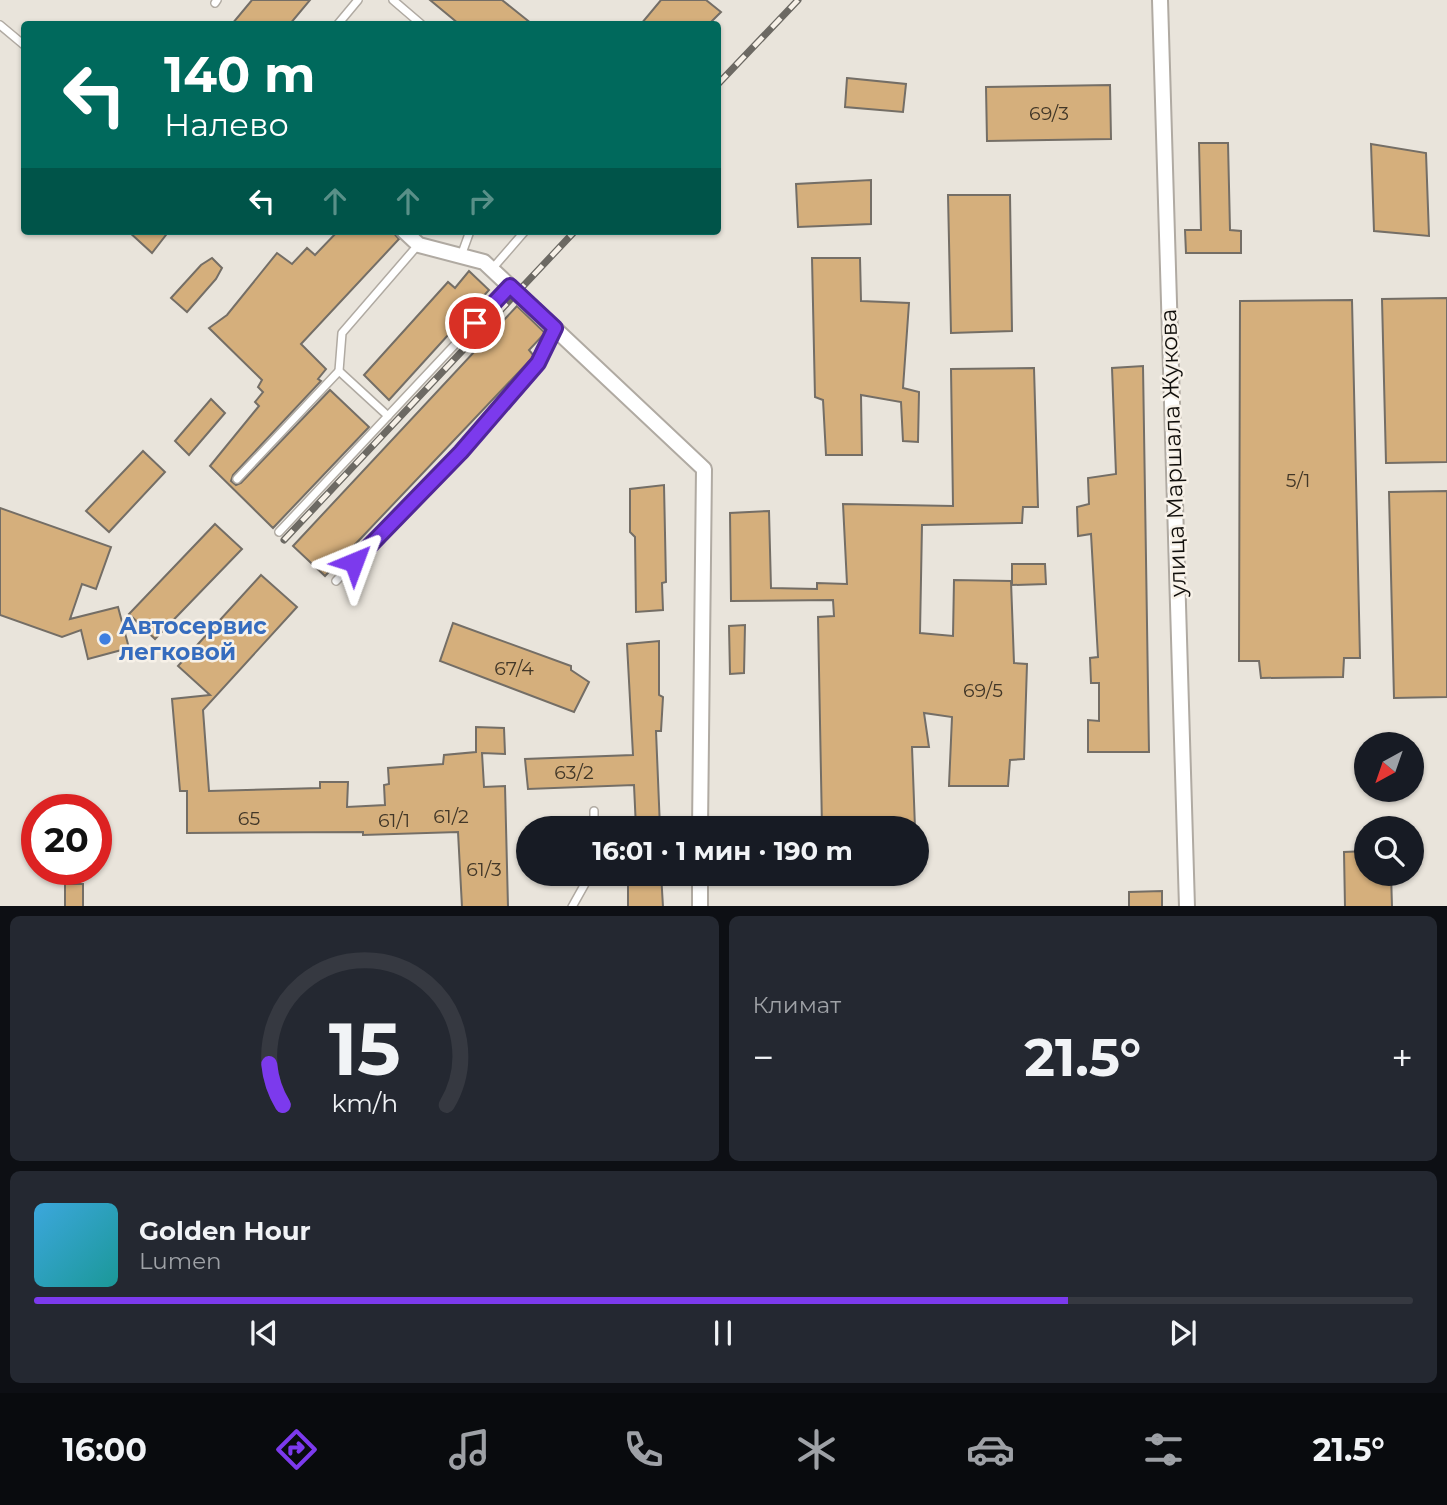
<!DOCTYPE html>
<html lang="ru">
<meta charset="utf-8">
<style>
:root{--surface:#171b24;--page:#242831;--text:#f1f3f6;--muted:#9ea1a6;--line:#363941;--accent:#7c3aed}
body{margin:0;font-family:Montserrat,sans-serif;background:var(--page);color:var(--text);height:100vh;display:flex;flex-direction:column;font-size:26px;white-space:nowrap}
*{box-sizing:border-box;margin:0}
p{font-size:23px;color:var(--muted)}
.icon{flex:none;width:38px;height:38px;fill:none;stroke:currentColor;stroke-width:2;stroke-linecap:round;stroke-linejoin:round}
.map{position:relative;height:906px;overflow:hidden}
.sheet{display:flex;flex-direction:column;gap:10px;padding:10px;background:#0d0f14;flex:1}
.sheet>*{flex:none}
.top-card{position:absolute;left:21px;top:21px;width:700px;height:214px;border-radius:7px;box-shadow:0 2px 5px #0004;background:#00695c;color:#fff;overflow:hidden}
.needle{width:46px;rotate:220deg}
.buttons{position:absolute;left:1354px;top:732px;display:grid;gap:14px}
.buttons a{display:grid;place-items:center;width:70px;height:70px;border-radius:50%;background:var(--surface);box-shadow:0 2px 5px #0004;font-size:35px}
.speed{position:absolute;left:21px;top:794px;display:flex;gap:14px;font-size:35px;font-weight:700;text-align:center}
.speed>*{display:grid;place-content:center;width:91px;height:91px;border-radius:50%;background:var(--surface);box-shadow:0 2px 5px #0004;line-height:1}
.speed .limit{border:10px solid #d22;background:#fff;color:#111}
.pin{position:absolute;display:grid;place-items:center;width:60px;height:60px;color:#fff;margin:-30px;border:4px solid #fff;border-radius:50%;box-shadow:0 2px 7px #0007}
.me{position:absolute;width:77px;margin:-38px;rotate:44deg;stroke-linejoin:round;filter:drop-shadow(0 0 5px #0008)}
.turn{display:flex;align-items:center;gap:24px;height:147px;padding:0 28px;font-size:32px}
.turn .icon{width:91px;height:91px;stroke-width:2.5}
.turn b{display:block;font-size:49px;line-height:60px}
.lanes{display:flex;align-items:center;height:66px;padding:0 28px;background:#0003;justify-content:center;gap:35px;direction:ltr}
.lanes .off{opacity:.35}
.big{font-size:52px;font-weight:700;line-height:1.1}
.sheet .card{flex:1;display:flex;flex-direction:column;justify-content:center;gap:10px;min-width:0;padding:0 24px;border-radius:10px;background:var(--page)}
.sheet .dial{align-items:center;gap:0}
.dial svg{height:182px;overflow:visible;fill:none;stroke:var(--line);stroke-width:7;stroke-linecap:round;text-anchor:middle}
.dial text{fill:var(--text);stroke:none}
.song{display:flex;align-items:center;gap:21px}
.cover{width:84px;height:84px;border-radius:10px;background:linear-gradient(135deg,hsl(200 70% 55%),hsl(180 70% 35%))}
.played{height:7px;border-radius:4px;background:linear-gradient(90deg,var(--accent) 75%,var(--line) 75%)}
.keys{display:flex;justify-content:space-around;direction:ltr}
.heat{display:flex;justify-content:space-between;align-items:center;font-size:38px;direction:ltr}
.sheet .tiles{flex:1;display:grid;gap:10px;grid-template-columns:1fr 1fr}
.card:last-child{grid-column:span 2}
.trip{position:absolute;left:516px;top:816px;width:413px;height:70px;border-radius:35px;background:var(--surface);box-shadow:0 2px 5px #0004;font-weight:700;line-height:70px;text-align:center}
.menu{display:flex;height:112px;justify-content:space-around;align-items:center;background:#090b0e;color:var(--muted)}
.menu .icon{width:49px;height:49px}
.menu .on{color:var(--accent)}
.menu b{font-size:32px;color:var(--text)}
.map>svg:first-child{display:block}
.building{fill:#d5af7c;stroke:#746e66;stroke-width:2}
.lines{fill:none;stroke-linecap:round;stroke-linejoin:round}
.lane-casing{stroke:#b0aaa2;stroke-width:10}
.street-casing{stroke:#b0aaa2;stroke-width:18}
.lane{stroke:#fff;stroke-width:7}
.street{stroke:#fff;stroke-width:14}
.rail-casing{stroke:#6c6963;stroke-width:7}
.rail{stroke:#f7f1e8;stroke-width:4.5;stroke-dasharray:13;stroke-linecap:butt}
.route-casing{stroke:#51269a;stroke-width:18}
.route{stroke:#7c3aed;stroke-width:12}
.shop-dot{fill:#3f7fe0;stroke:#f7f1e8;stroke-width:2.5}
.labels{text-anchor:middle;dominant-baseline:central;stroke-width:5;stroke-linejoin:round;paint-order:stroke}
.number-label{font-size:19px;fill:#423728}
.street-label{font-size:23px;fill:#110f0c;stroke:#f7f1e8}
.shop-label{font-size:23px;font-weight:bold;fill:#366cbe;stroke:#f7f1e8;text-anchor:start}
</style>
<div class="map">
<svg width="1447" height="907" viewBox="0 0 1447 907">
<rect width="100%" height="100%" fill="#e9e4db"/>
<g class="building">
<polygon points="252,0 310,0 290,24 232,24"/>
<polygon points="430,0 502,0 532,24 459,24"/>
<polygon points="661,0 706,0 721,12 709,24 641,24"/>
<polygon points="847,78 906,84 903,112 845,107"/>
<polygon points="1110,85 1111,139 987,141 986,87"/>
<polygon points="1199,143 1228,143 1230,230 1241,231 1241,253 1186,253 1185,230 1201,230"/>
<polygon points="1371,144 1426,153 1429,236 1374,231"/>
<polygon points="871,180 871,224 798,227 796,184"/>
<polygon points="948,195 1010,195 1012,331 951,333"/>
<polygon points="128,231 169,231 152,253"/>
<polygon points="338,231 392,231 399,239 301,344 326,369 318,379 321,381 233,475 231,481 236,485 241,483 330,390 369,427 273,528 210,466 259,406 255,402 263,392 258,387 262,380 209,328 227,315 277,253 292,264 307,248 315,255"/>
<polygon points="212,258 222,268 216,279 187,312 171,298 201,265"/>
<polygon points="812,258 860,258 861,301 909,303 903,388 919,392 918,442 903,441 901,402 861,395 862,455 826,455 823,400 815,397"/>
<polygon points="469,271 489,290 389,400 364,375 448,282 455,288"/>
<polygon points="1447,298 1447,462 1386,463 1382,299"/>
<polygon points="1352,300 1360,658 1344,658 1343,677 1261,678 1259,661 1239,661 1240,301"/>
<polygon points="517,306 545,333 529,350 534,356 325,576 293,546"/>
<polygon points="1143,366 1149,752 1088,752 1088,720 1099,721 1099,683 1091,683 1090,658 1098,657 1091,534 1078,536 1077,507 1089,504 1088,478 1116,474 1112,368"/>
<polygon points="1034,368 1038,507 1023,507 1022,523 922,525 920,633 953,636 954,580 1011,581 1014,663 1027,664 1024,759 1010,760 1008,786 949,786 952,717 924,713 929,747 912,747 915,828 822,828 818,617 834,616 833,600 731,601 730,513 769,511 771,588 817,589 817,583 847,584 843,504 953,506 951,369"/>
<polygon points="211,399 225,413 189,455 175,441"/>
<polygon points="143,451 165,472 109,532 86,511"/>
<polygon points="664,485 666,582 662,583 663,610 636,612 635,537 630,532 630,489"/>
<polygon points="1447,491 1447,697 1394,698 1389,492"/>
<polygon points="0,508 111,547 96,589 82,584 70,619 118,607 129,648 88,659 81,630 62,637 0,615"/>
<polygon points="215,524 242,549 155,639 129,614"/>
<polygon points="1012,564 1045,564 1046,584 1012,585"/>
<polygon points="261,575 297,607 203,710 209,791 320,788 320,782 348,782 347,807 385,805 384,785 389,784 388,768 443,764 444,755 476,752 476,727 504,728 505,754 482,753 484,787 505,786 508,907 462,907 458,832 363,835 363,832 187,833 187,791 180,791 172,699 210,695 178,666"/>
<polygon points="453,623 571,666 571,670 589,682 574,712 440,661"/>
<polygon points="745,625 744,673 730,674 729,626"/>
<polygon points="659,641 659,695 663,697 661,731 656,731 660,828 636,828 634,785 528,789 525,759 633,755 627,644"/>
<polygon points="1367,851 1367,873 1391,873 1392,907 1345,907 1344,852"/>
<polygon points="628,873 661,873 663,907 628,907"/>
<rect x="65" y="884" width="18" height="23"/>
<polygon points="1162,891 1162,907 1129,907 1129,892"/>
</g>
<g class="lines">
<g class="lane-casing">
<g id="lane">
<polyline points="393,0 421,24"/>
<polyline points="215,3 217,0"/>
<polyline points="338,24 358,0"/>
<polyline points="0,25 24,45"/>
<polyline points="461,256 470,231"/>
<polyline points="492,269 525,231"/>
<polyline points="388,416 339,371 342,333 418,245"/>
<polyline points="237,479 339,371"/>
<polyline points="279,532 509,287"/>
<polyline points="336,581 461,451 538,363 554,329"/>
<polyline points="594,811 594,828"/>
<polyline points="572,907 591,873"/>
</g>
</g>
<g class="street-casing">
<g id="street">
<polyline points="1160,0 1187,907"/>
<polyline points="404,231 419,245 484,262 704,469 700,828"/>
<polyline points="700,907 700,873"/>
</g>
</g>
<use href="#lane" class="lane"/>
<use href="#street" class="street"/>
<g class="rail-casing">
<g id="rail">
<polyline points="718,84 798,0"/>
<polyline points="284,540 575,231"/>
</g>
</g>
<use href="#rail" class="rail"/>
</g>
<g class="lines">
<g class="route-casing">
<polyline id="route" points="354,562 461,452 538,363 555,328 510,286 475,323"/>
</g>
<use href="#route" class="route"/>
</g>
<circle class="shop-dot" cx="105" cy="639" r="7"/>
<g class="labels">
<g class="number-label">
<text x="1049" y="113">69/3</text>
<text x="1298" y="480">5/1</text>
<text x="514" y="668">67/4</text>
<text x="983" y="690">69/5</text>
<text x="574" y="772">63/2</text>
<text x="451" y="816">61/2</text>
<text x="249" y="818">65</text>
<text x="394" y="820">61/1</text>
<text x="484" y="869">61/3</text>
</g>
<g class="street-label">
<text transform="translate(1173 453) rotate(-92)">улица Маршала Жукова</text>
</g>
<g class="shop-label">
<text x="119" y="626">Автосервис<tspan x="119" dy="26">легковой</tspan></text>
</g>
</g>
</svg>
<div class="buttons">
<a><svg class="needle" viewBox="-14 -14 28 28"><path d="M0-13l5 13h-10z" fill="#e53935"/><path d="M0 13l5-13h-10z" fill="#9ea1a6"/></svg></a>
<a><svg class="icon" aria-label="search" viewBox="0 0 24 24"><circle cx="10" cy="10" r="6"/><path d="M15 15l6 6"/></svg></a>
</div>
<div class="speed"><div class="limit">20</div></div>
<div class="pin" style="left:475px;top:323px;background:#d93025"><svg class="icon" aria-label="arrive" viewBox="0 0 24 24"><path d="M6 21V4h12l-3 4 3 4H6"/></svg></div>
<svg class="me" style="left:354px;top:562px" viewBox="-20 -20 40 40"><path d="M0-17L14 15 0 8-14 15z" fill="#7c3aed" stroke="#fff" stroke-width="4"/></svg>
<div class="trip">16:01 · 1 мин · 190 m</div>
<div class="top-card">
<div class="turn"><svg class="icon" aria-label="left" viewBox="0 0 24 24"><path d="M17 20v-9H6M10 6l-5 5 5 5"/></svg><div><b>140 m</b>Налево</div></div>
<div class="lanes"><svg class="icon" aria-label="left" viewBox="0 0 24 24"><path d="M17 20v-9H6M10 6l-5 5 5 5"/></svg><svg class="icon off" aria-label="ahead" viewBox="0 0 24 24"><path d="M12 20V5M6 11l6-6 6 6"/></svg><svg class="icon off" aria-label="ahead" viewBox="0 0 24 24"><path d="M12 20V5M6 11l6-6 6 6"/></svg><svg class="icon off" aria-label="right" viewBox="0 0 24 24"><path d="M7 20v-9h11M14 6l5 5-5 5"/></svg></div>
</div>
</div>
<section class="sheet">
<div class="tiles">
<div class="card dial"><svg viewBox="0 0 100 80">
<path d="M14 69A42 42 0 1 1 86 69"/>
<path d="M14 69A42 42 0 0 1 8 51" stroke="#7c3aed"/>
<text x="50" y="56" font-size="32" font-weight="700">15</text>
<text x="50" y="72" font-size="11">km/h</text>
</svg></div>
<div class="card"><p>Климат</p>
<div class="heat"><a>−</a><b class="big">21.5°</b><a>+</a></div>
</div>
<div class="card">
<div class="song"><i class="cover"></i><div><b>Golden Hour</b><p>Lumen</p></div></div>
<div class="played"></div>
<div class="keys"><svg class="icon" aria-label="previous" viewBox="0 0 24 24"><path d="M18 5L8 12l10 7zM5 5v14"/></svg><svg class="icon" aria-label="pause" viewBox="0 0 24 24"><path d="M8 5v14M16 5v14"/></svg><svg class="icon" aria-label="next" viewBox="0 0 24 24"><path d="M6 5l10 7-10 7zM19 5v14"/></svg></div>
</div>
</div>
</section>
<nav class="menu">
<b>16:00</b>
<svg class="icon on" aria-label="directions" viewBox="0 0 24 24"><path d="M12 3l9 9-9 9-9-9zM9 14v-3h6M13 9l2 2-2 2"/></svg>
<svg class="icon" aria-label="music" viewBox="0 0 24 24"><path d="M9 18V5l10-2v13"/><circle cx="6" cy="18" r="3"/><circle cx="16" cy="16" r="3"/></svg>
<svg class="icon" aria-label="phone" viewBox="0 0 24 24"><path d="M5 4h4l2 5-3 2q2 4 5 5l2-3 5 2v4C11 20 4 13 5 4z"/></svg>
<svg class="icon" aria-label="climate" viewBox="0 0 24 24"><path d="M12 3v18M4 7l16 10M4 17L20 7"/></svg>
<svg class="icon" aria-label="car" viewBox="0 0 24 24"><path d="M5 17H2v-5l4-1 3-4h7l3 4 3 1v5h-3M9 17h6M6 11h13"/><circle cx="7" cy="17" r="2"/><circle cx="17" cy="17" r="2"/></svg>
<svg class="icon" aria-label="filters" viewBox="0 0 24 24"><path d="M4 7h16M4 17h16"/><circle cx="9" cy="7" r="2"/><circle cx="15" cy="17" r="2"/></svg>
<b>21.5°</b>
</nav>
